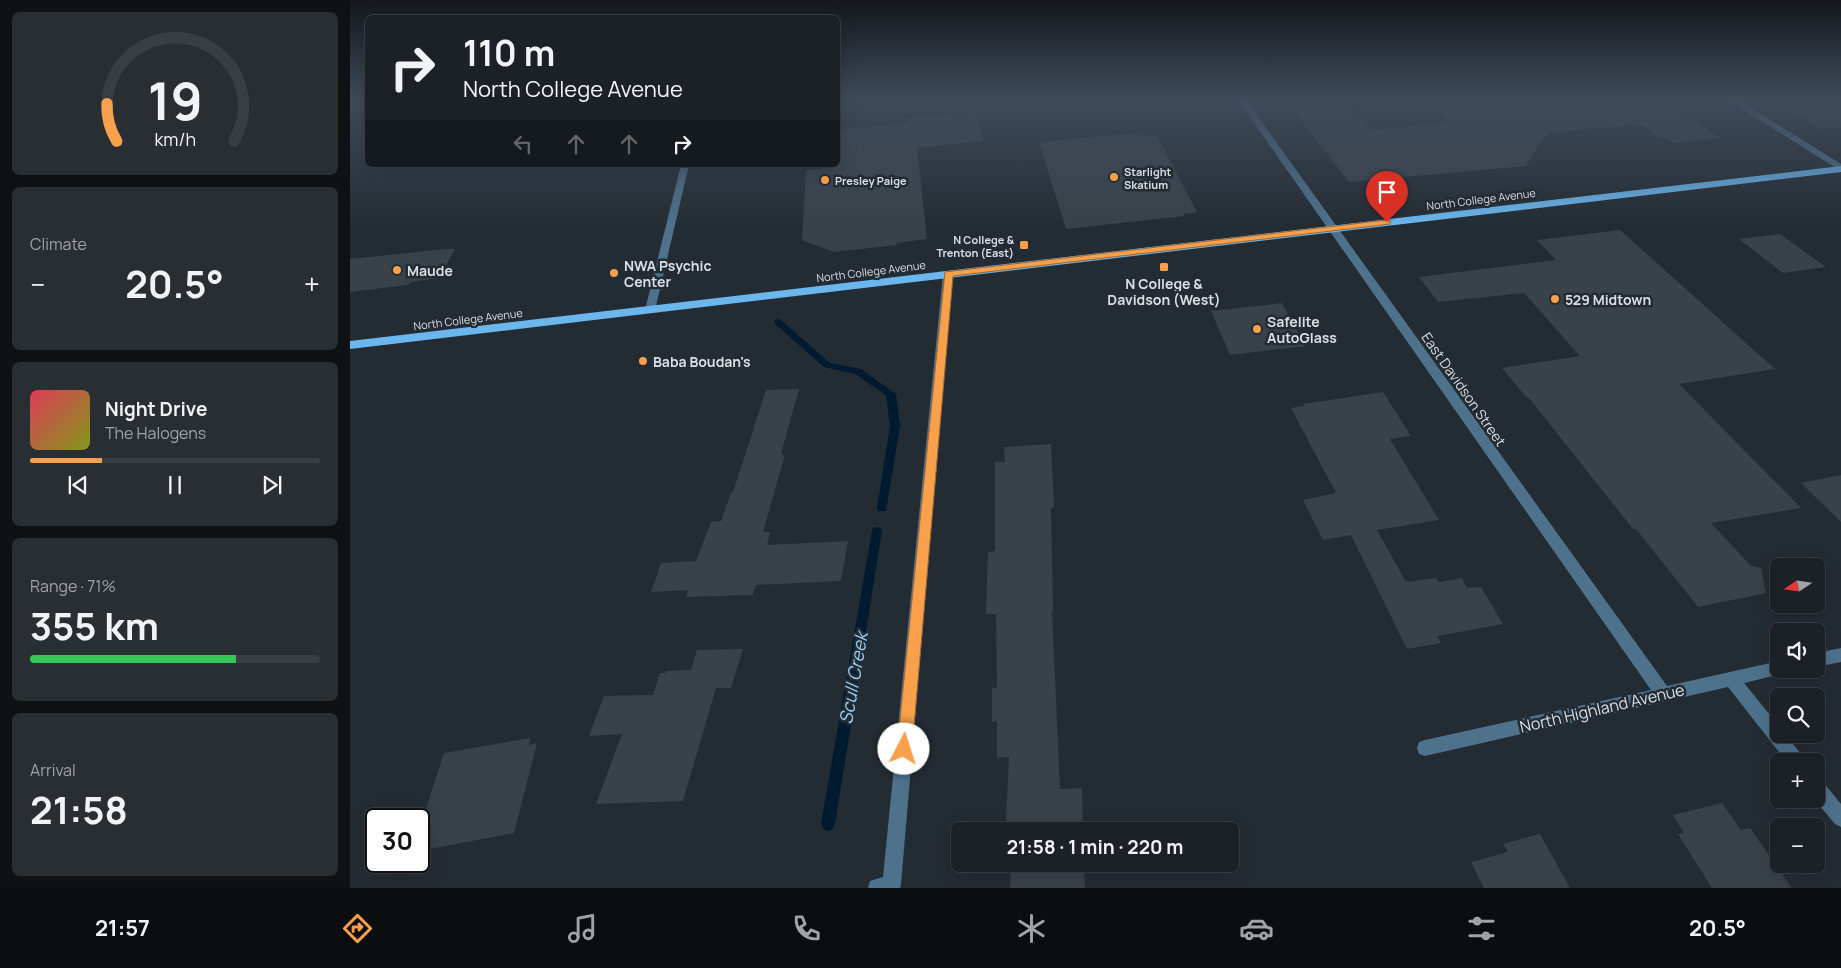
<!DOCTYPE html>
<meta charset="utf-8">
<style>
:root{--surface:#1b2126;--page:#282e32;--text:#f1f3f6;--muted:#a0a3a7;--line:#393e43;--accent:#f8a04b}
body{margin:0;font-family:Manrope,sans-serif;background:var(--page);color:var(--text);height:100vh;display:flex;flex-direction:column;font-size:19px;white-space:nowrap}
*{box-sizing:border-box;margin:0}
p{font-size:16px;color:var(--muted)}
.icon{flex:none;width:28px;height:28px;fill:none;stroke:currentColor;stroke-width:2;stroke-linecap:round;stroke-linejoin:round}
.map{position:relative;flex:1;overflow:hidden}
.sheet{display:flex;flex-direction:column;gap:12px;padding:12px;background:#0f1215;width:350px}
.sheet>*{flex:none}
.banner{position:absolute;left:15px;top:15px;width:475px;height:152px;border-radius:8px;box-shadow:0 5px 20px #0002,0 0 0 1px var(--line);background:#1b2126;color:var(--text);overflow:hidden}
.needle{width:32px;rotate:257deg}
.buttons{position:absolute;left:1420px;top:558px;display:grid;gap:10px}
.buttons a{display:grid;place-items:center;width:55px;height:55px;border-radius:8px;background:var(--surface);box-shadow:0 5px 20px #0002,0 0 0 1px var(--line);font-size:25px}
.speed{position:absolute;left:15px;top:808px;display:flex;gap:10px;font-size:25px;font-weight:700;text-align:center}
.speed>*{display:grid;place-content:center;width:65px;height:65px;border-radius:50%;background:var(--surface);box-shadow:0 5px 20px #0002,0 0 0 1px var(--line);line-height:1}
.speed .limit{border:2px solid #111;border-radius:8px;background:#fff;color:#111}
.pin{position:absolute;display:grid;place-items:center;width:42px;height:42px;color:#fff;margin:-51px -21px;border-radius:50% 50% 50% 0;rotate:-45deg;box-shadow:0 0 5px #0007}
.pin .icon{rotate:45deg}
.me{position:absolute;width:55px;margin:-28px;rotate:5deg;stroke-linejoin:round;filter:drop-shadow(0 0 4px #0008)}
.turn{display:flex;align-items:center;gap:18px;height:105px;padding:0 15px;font-size:22px}
.turn .icon{width:65px;height:65px;stroke-width:2.5}
.turn b{display:block;font-size:35px;line-height:42px}
.lanes{display:flex;align-items:center;height:48px;padding:0 15px;background:#0003;justify-content:center;gap:25px;direction:ltr}
.lanes .off{opacity:.35}
.big{font-size:38px;font-weight:700;line-height:1.1}
.sheet .card{flex:1;display:flex;flex-direction:column;justify-content:center;gap:8px;min-width:0;padding:0 18px;border-radius:8px;background:var(--page)}
.sheet .dial{align-items:center;gap:0}
.dial svg{height:130px;overflow:visible;fill:none;stroke:var(--line);stroke-width:7;stroke-linecap:round;text-anchor:middle}
.dial text{fill:var(--text);stroke:none}
.song{display:flex;align-items:center;gap:15px}
.cover{width:60px;height:60px;border-radius:8px;background:linear-gradient(135deg,hsl(350 70% 55%),hsl(70 70% 35%))}
.played{height:5px;border-radius:2px;background:linear-gradient(90deg,var(--accent) 25%,var(--line) 25%)}
.keys{display:flex;justify-content:space-around;direction:ltr}
.heat{display:flex;justify-content:space-between;align-items:center;font-size:28px;direction:ltr}
.charge{height:8px;border-radius:4px;background:linear-gradient(90deg,#34c759 71%,var(--line) 0)}
.trip{position:absolute;left:601px;top:822px;width:288px;height:50px;border-radius:8px;background:var(--surface);box-shadow:0 5px 20px #0002,0 0 0 1px var(--line);font-weight:700;line-height:50px;text-align:center}
.tabs{display:flex;height:80px;justify-content:space-around;align-items:center;background:#0b0d0f;color:var(--muted)}
.tabs .icon{width:35px;height:35px}
.tabs .on{color:var(--accent)}
.tabs b{font-size:22px;color:var(--text)}
main{display:flex;flex:1;min-height:0}
.map>svg:first-child{display:block}
.lines{fill:none;stroke-linecap:round;stroke-linejoin:round}
.stream{fill:#001a2f;fill-rule:evenodd}
.building{fill:#394249}
.minor{fill:#4e718c;fill-rule:evenodd}
.major{fill:#6ab6ed;fill-rule:evenodd}
.route{fill:#f8a04b;stroke:#a16831}
.poi-dot{fill:#f8a04b;stroke:#242c33;stroke-width:2}
.labels{text-anchor:middle;dominant-baseline:central;stroke-width:5;stroke-linejoin:round;paint-order:stroke}
.far-poi-label{font-size:11px;font-weight:bold;fill:#dadfe4;stroke:#242c33;text-anchor:start}
.far-street-label{font-size:11px;fill:#dadfe4;stroke:#242c33}
.poi-label{font-size:14px;font-weight:bold;fill:#dadfe4;stroke:#242c33;text-anchor:start}
.street-label{font-size:14px;fill:#dadfe4;stroke:#242c33}
.near-street-label{font-size:16px;fill:#dadfe4;stroke:#242c33}
.near-water-label{font-size:18px;font-style:italic;fill:#9acff8;stroke:#242c33}
</style>
<main>
<section class="sheet">
<div class="card dial"><svg viewBox="0 0 100 80">
<path d="M14 69A42 42 0 1 1 86 69"/>
<path d="M14 69A42 42 0 0 1 8 46" stroke="#f8a04b"/>
<text x="50" y="56" font-size="32" font-weight="700">19</text>
<text x="50" y="72" font-size="11">km/h</text>
</svg></div>
<div class="card"><p>Climate</p>
<div class="heat"><a>−</a><b class="big">20.5°</b><a>+</a></div>
</div>
<div class="card">
<div class="song"><i class="cover"></i><div><b>Night Drive</b><p>The Halogens</p></div></div>
<div class="played"></div>
<div class="keys"><svg class="icon" aria-label="previous" viewBox="0 0 24 24"><path d="M18 5L8 12l10 7zM5 5v14"/></svg><svg class="icon" aria-label="pause" viewBox="0 0 24 24"><path d="M8 5v14M16 5v14"/></svg><svg class="icon" aria-label="next" viewBox="0 0 24 24"><path d="M6 5l10 7-10 7zM19 5v14"/></svg></div>
</div>
<div class="card"><p>Range · 71%</p><b class="big">355 km</b><div class="charge"></div></div>
<div class="card"><p>Arrival</p><b class="big">21:58</b></div>
</section>
<div class="map">
<svg width="1491" height="888" viewBox="0 0 1491 888">
<rect width="100%" height="100%" fill="#242c33"/>
<g class="lines">
<g class="stream">
<polygon points="428,319 431,320 480,363 511,369 546,394 550,426 536,511 528,511 527,508 540,426 536,395 505,374 474,367 425,324 424,322 425,320"/>
<polygon points="527,527 531,528 532,531 485,824 483,829 478,831 473,829 471,824 522,531 523,528"/>
</g>
</g>
<g class="building">
<polygon points="995,100 1022,130 1098,122 1083,106 1139,100 1327,100 1327,109 1370,138 1324,143 1315,137 1309,138 1290,124 1197,133 1176,166 999,182 940,106"/>
<polygon points="1422,100 1491,100 1491,127 1470,129"/>
<polygon points="626,112 633,141 567,148 577,239 546,243 547,245 484,252 452,240 456,170 488,167 488,130 559,123 558,118"/>
<polygon points="791,133 793,136 806,134 847,212 833,214 834,216 716,229 689,142"/>
<polygon points="1270,230 1425,369 1329,384 1451,508 1361,523 1401,566 1411,568 1416,593 1348,607 1286,529 1283,529 1179,398 1177,398 1152,368 1230,356 1174,293 1088,302 1069,277 1206,260 1187,240"/>
<polygon points="1430,234 1476,267 1433,273 1389,239"/>
<polygon points="95,249 105,249 89,278 60,282 58,285 0,292 0,259"/>
<polygon points="932,303 955,346 880,355 861,311"/>
<polygon points="449,389 432,450 432,455 435,455 413,532 420,532 417,545 498,541 491,581 406,585 403,595 336,597 338,590 301,592 311,563 346,561 361,522 371,521 381,493 383,492 416,390"/>
<polygon points="1033,392 1061,436 1040,439 1089,520 1027,530 1056,582 1086,578 1089,582 1112,578 1117,588 1131,587 1153,624 1087,636 1091,643 1057,649 1001,535 973,540 953,500 986,493 941,408 954,406 953,404"/>
<polygon points="701,444 704,507 701,508 703,611 702,611 710,789 732,788 733,831 662,831 662,821 656,821 659,757 647,758 647,721 642,722 642,688 647,688 646,614 636,614 638,552 645,551 645,462 655,462 654,447"/>
<polygon points="1491,475 1491,522 1451,483"/>
<polygon points="393,649 381,688 366,688 333,801 246,804 272,734 239,736 254,696 303,695 310,673 316,673 316,671 341,670 347,650"/>
<polygon points="180,738 179,745 187,743 164,833 69,851 69,830 94,753"/>
<polygon points="1372,803 1391,830 1400,828 1442,888 1362,888 1328,834 1334,833 1323,815"/>
<polygon points="1190,834 1220,888 1134,888 1121,862 1158,852 1153,844"/>
<polygon points="661,864 734,864 735,888 660,888"/>
</g>
<g class="lines">
<g class="minor">
<polygon points="888,100 896,100 1317,686 1429,661 1429,669 1436,669 1435,673 1394,683 1429,726 1429,734 1435,734 1452,755 1454,761 1436,761 1378,687 1075,756 1069,754 1067,748 1069,742 1075,740 1301,690"/>
<polygon points="1378,100 1388,100 1491,164 1491,171"/>
<polygon points="331,165 339,165 305,310 300,313 295,310"/>
<polygon points="598,271 603,274 551,884 550,888 518,888 520,881 533,877 593,274"/>
<polygon points="1491,648 1491,662 1466,667 1466,653"/>
<polygon points="1466,778 1472,781 1491,804 1491,827 1485,824 1464,799 1466,799"/>
</g>
<polygon class="major" points="1491,166 1491,172 0,349 0,341"/>
</g>
<linearGradient id="sky" x2="0" y2="1"><stop stop-color="#14181c"/><stop offset="0.44" stop-color="#3f4b5b"/><stop offset="1" stop-color="#3f4b5b" stop-opacity="0"/></linearGradient>
<rect width="1491" height="225" fill="url(#sky)"/>
<polygon class="route" points="1037,220 1040,220 1040,224 603,276 562,749 560,754 554,756 549,754 547,749 595,272"/>
<g class="poi-dot">
<circle cx="764" cy="177" r="5"/>
<circle cx="475" cy="180" r="5"/>
<rect x="669" y="240" width="10" height="10" rx="2.5"/>
<rect x="809" y="262" width="10" height="10" rx="2.5"/>
<circle cx="47" cy="270" r="5"/>
<circle cx="264" cy="273" r="5"/>
<circle cx="1205" cy="299" r="5"/>
<circle cx="907" cy="329" r="5"/>
<circle cx="293" cy="361" r="5"/>
</g>
<g class="labels">
<g class="far-poi-label">
<text x="774" y="171">Starlight<tspan x="774" dy="13">Skatium</tspan></text>
<text x="485" y="180">Presley Paige</text>
<text x="664" y="239" text-anchor="end">N College &amp;<tspan x="664" dy="13">Trenton (East)</tspan></text>
</g>
<g class="far-street-label">
<text transform="translate(1131 199) rotate(-7)">North College Avenue</text>
<text transform="translate(521 271) rotate(-7)">North College Avenue</text>
<text transform="translate(118 319) rotate(-7)">North College Avenue</text>
</g>
<g class="poi-label">
<text x="274" y="265">NWA Psychic<tspan x="274" dy="16">Center</tspan></text>
<text x="57" y="270">Maude</text>
<text x="814" y="283" text-anchor="middle">N College &amp;<tspan x="814" dy="16">Davidson (West)</tspan></text>
<text x="1215" y="299">529 Midtown</text>
<text x="917" y="321">Safelite<tspan x="917" dy="16">AutoGlass</tspan></text>
<text x="303" y="361">Baba Boudan's</text>
</g>
<g class="street-label">
<text transform="translate(1114 389) rotate(55)">East Davidson Street</text>
</g>
<g class="near-street-label">
<text transform="translate(1252 708) rotate(-13)">North Highland Avenue</text>
</g>
<g class="near-water-label">
<text transform="translate(503 678) rotate(-80)">Scull Creek</text>
</g>
</g>
</svg>
<div class="buttons">
<a><svg class="needle" viewBox="-14 -14 28 28"><path d="M0-13l5 13h-10z" fill="#e53935"/><path d="M0 13l5-13h-10z" fill="#a0a3a7"/></svg></a>
<a><svg class="icon" aria-label="sound" viewBox="0 0 24 24"><path d="M4 9h4l5-4v14l-5-4H4zM17 9q2 3 0 6"/></svg></a>
<a><svg class="icon" aria-label="search" viewBox="0 0 24 24"><circle cx="10" cy="10" r="6"/><path d="M15 15l6 6"/></svg></a>
<a>+</a>
<a>−</a>
</div>
<div class="speed"><div class="limit">30</div></div>
<div class="pin" style="left:1037px;top:222px;background:#d93025"><svg class="icon" aria-label="arrive" viewBox="0 0 24 24"><path d="M6 21V4h12l-3 4 3 4H6"/></svg></div>
<svg class="me" style="left:554px;top:749px" viewBox="-20 -20 40 40"><circle r="19" fill="#fff"/><path d="M0-13L10 11 0 6-10 11z" fill="#f8a04b"/></svg>
<div class="trip">21:58 · 1 min · 220 m</div>
<div class="banner">
<div class="turn"><svg class="icon" aria-label="right" viewBox="0 0 24 24"><path d="M7 20v-9h11M14 6l5 5-5 5"/></svg><div><b>110 m</b>North College Avenue</div></div>
<div class="lanes"><svg class="icon off" aria-label="left" viewBox="0 0 24 24"><path d="M17 20v-9H6M10 6l-5 5 5 5"/></svg><svg class="icon off" aria-label="ahead" viewBox="0 0 24 24"><path d="M12 20V5M6 11l6-6 6 6"/></svg><svg class="icon off" aria-label="ahead" viewBox="0 0 24 24"><path d="M12 20V5M6 11l6-6 6 6"/></svg><svg class="icon" aria-label="right" viewBox="0 0 24 24"><path d="M7 20v-9h11M14 6l5 5-5 5"/></svg></div>
</div>
</div>
</main>
<nav class="tabs">
<b>21:57</b>
<svg class="icon on" aria-label="directions" viewBox="0 0 24 24"><path d="M12 3l9 9-9 9-9-9zM9 14v-3h6M13 9l2 2-2 2"/></svg>
<svg class="icon" aria-label="music" viewBox="0 0 24 24"><path d="M9 18V5l10-2v13"/><circle cx="6" cy="18" r="3"/><circle cx="16" cy="16" r="3"/></svg>
<svg class="icon" aria-label="phone" viewBox="0 0 24 24"><path d="M5 4h4l2 5-3 2q2 4 5 5l2-3 5 2v4C11 20 4 13 5 4z"/></svg>
<svg class="icon" aria-label="climate" viewBox="0 0 24 24"><path d="M12 3v18M4 7l16 10M4 17L20 7"/></svg>
<svg class="icon" aria-label="car" viewBox="0 0 24 24"><path d="M5 17H2v-5l4-1 3-4h7l3 4 3 1v5h-3M9 17h6M6 11h13"/><circle cx="7" cy="17" r="2"/><circle cx="17" cy="17" r="2"/></svg>
<svg class="icon" aria-label="filters" viewBox="0 0 24 24"><path d="M4 7h16M4 17h16"/><circle cx="9" cy="7" r="2"/><circle cx="15" cy="17" r="2"/></svg>
<b>20.5°</b>
</nav>
